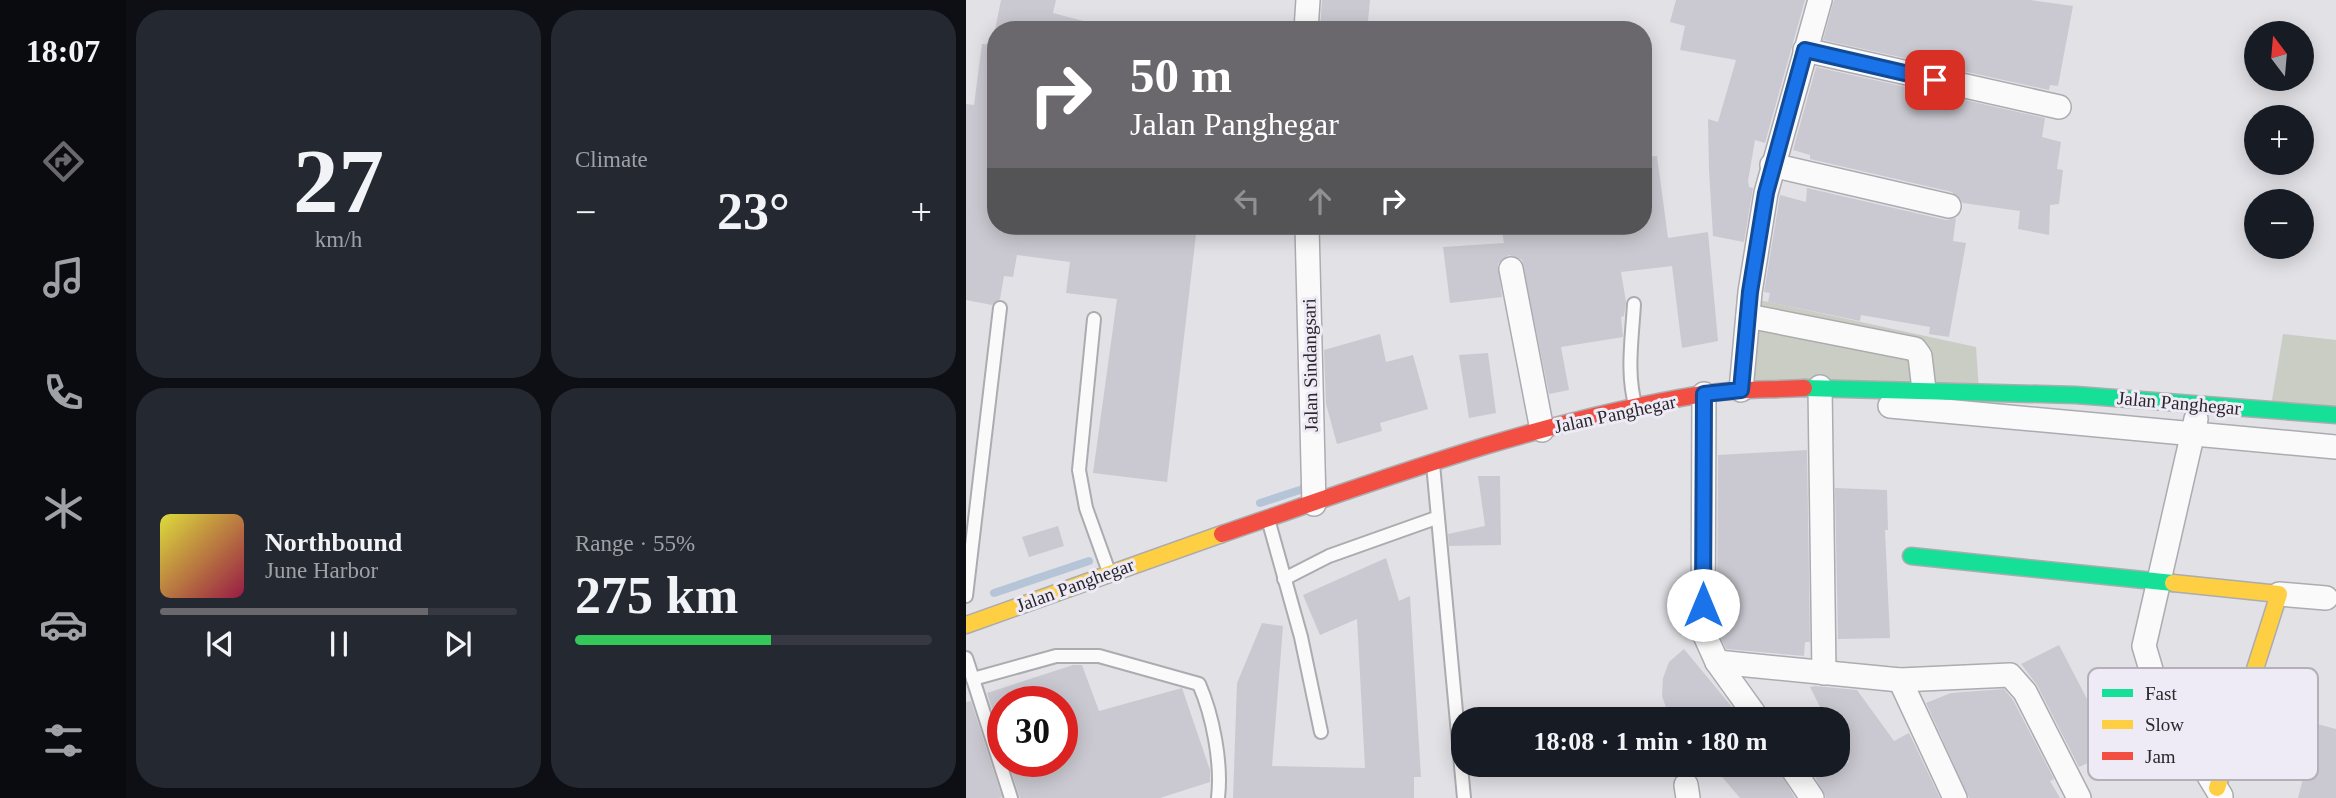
<!DOCTYPE html>
<meta charset="utf-8">
<style>
:root{--surface:#171b24;--page:#242831;--text:#f1f3f6;--muted:#9ea1a6;--line:#363941;--accent:#6a686c}
body{margin:0;font-family:"Times New Roman",serif;background:var(--page);color:var(--text);height:100vh;display:flex;flex-direction:column;font-size:26px;white-space:nowrap}
*{box-sizing:border-box;margin:0}
p{font-size:23px;color:var(--muted)}
.icon{flex:none;width:38px;height:38px;fill:none;stroke:currentColor;stroke-width:2;stroke-linecap:round;stroke-linejoin:round}
.map{position:relative;flex:1;overflow:hidden}
.drawer{display:flex;flex-direction:column;gap:10px;padding:10px;background:#0d0f14;width:840px}
.drawer>*{flex:none}
.banner{position:absolute;left:21px;top:21px;width:665px;height:214px;border-radius:28px;box-shadow:0 4px 18px #0003;background:#6a686c;color:#fff;overflow:hidden}
.needle{width:46px;rotate:344deg}
.fabs{position:absolute;left:1278px;top:21px;display:grid;gap:14px}
.fabs a{display:grid;place-items:center;width:70px;height:70px;border-radius:50%;background:var(--surface);box-shadow:0 4px 18px #0003;font-size:35px}
.speed{position:absolute;left:21px;top:686px;display:flex;gap:14px;font-size:35px;font-weight:700;text-align:center}
.speed>*{display:grid;place-content:center;width:91px;height:91px;border-radius:50%;background:var(--surface);box-shadow:0 4px 18px #0003;line-height:1}
.speed .limit{border:10px solid #d22;background:#fff;color:#111}
.pin{position:absolute;display:grid;place-items:center;width:60px;height:60px;color:#fff;margin:-30px;border-radius:14px;box-shadow:0 4px 10px #0006}
.me{position:absolute;width:77px;margin:-38px;rotate:0deg;stroke-linejoin:round;filter:drop-shadow(0 0 5px #0008)}
.turn{display:flex;align-items:center;gap:24px;height:147px;padding:0 28px;font-size:32px}
.turn .icon{width:91px;height:91px;stroke-width:2.5}
.turn b{display:block;font-size:49px;line-height:60px}
.lanes{display:flex;align-items:center;height:66px;padding:0 28px;background:#0003;justify-content:center;gap:35px;direction:ltr}
.lanes .off{opacity:.35}
.big{font-size:52px;font-weight:700;line-height:1.1}
.drawer .widget{flex:1;display:flex;flex-direction:column;justify-content:center;gap:10px;min-width:0;padding:0 24px;border-radius:28px;background:var(--page)}
.drawer .dial{align-items:center;gap:0}
.dial b{font-size:91px;line-height:1}
.song{display:flex;align-items:center;gap:21px}
.cover{width:84px;height:84px;border-radius:10px;background:linear-gradient(135deg,hsl(60 70% 55%),hsl(340 70% 35%))}
.played{height:7px;border-radius:4px;background:linear-gradient(90deg,var(--accent) 75%,var(--line) 75%)}
.keys{display:flex;justify-content:space-around;direction:ltr}
.heat{display:flex;justify-content:space-between;align-items:center;font-size:38px;direction:ltr}
.charge{height:10px;border-radius:5px;background:linear-gradient(90deg,#34c759 55%,var(--line) 0)}
.drawer .tiles{flex:1;display:grid;gap:10px;grid-template-columns:repeat(2,1fr)}
.trip{position:absolute;left:485px;top:707px;width:399px;height:70px;border-radius:28px;background:var(--surface);box-shadow:0 4px 18px #0003;font-weight:700;line-height:70px;text-align:center}
main{display:flex;flex:1;min-height:0}
.menu{display:flex;flex-direction:column;width:126px;justify-content:space-around;align-items:center;background:#090b0e;color:var(--muted)}
.menu .icon{width:49px;height:49px}
.menu .selected{color:var(--accent)}
.menu b{font-size:32px;color:var(--text)}
.map>svg:first-child{display:block}
.green{fill:#cacdc4}
.lines{fill:none;stroke-linecap:round;stroke-linejoin:round}
.stream{stroke:#b5c4d7;stroke-width:8}
.building{fill:#cac9d1}
.lane-casing{stroke:#acabb0;stroke-width:16}
.street-casing{stroke:#acabb0;stroke-width:26}
.fast-casing{stroke:#acabb0;stroke-width:19}
.slow-casing{stroke:#acabb0;stroke-width:19}
.jam-casing{stroke:#acabb0;stroke-width:19}
.lane{stroke:#fbfafb;stroke-width:12}
.street{stroke:#fbfafb;stroke-width:23}
.fast{stroke:#16e098;stroke-width:16}
.slow{stroke:#ffcf43;stroke-width:16}
.jam{stroke:#f24e42;stroke-width:16}
.route-casing{stroke:#114b97;stroke-width:18}
.route{stroke:#1a73e8;stroke-width:12}
.labels{text-anchor:middle;dominant-baseline:central;stroke-width:6;stroke-linejoin:round;paint-order:stroke}
.street-label{font-size:19px;fill:#29272b;stroke:#efebf6}
.key{fill:#efebf6;stroke:#b4b0b9;stroke-width:2}
.key-label{font-size:19px;fill:#29272b}
</style>
<main>
<nav class="menu">
<b>18:07</b>
<svg class="icon selected" aria-label="directions" viewBox="0 0 24 24"><path d="M12 3l9 9-9 9-9-9zM9 14v-3h6M13 9l2 2-2 2"/></svg>
<svg class="icon" aria-label="music" viewBox="0 0 24 24"><path d="M9 18V5l10-2v13"/><circle cx="6" cy="18" r="3"/><circle cx="16" cy="16" r="3"/></svg>
<svg class="icon" aria-label="phone" viewBox="0 0 24 24"><path d="M5 4h4l2 5-3 2q2 4 5 5l2-3 5 2v4C11 20 4 13 5 4z"/></svg>
<svg class="icon" aria-label="climate" viewBox="0 0 24 24"><path d="M12 3v18M4 7l16 10M4 17L20 7"/></svg>
<svg class="icon" aria-label="car" viewBox="0 0 24 24"><path d="M5 17H2v-5l4-1 3-4h7l3 4 3 1v5h-3M9 17h6M6 11h13"/><circle cx="7" cy="17" r="2"/><circle cx="17" cy="17" r="2"/></svg>
<svg class="icon" aria-label="filters" viewBox="0 0 24 24"><path d="M4 7h16M4 17h16"/><circle cx="9" cy="7" r="2"/><circle cx="15" cy="17" r="2"/></svg>
</nav>
<section class="drawer">
<div class="tiles">
<div class="widget dial"><b>27</b><p>km/h</p></div>
<div class="widget"><p>Climate</p>
<div class="heat"><a>−</a><b class="big">23°</b><a>+</a></div>
</div>
<div class="widget">
<div class="song"><i class="cover"></i><div><b>Northbound</b><p>June Harbor</p></div></div>
<div class="played"></div>
<div class="keys"><svg class="icon" aria-label="previous" viewBox="0 0 24 24"><path d="M18 5L8 12l10 7zM5 5v14"/></svg><svg class="icon" aria-label="pause" viewBox="0 0 24 24"><path d="M8 5v14M16 5v14"/></svg><svg class="icon" aria-label="next" viewBox="0 0 24 24"><path d="M6 5l10 7-10 7zM19 5v14"/></svg></div>
</div>
<div class="widget"><p>Range · 55%</p><b class="big">275 km</b><div class="charge"></div></div>
</div>
</section>
<div class="map">
<svg width="1370" height="798" viewBox="0 0 1370 798">
<rect width="100%" height="100%" fill="#e2e1e6"/>
<g class="green">
<polygon points="793,300 1010,347 1013,391 782,390"/>
<polygon points="1317,334 1370,340 1370,422 1303,418"/>
</g>
<g class="lines">
<g class="stream">
<polyline points="294,503 337,489 340,481"/>
<polyline points="28,593 123,561"/>
</g>
</g>
<g class="building">
<polygon points="35,0 90,0 87,13 125,23 125,30 29,30"/>
<polygon points="356,0 404,0 402,21 396,21 395,30 354,30"/>
<polygon points="710,0 839,0 799,143 789,140 782,181 783,187 787,188 778,242 747,236 743,170 742,119 752,122 770,60 714,50 719,26 704,22"/>
<polygon points="868,0 1065,0 1107,6 1092,86 1084,85 1083,90 857,40"/>
<polygon points="16,44 30,45 30,226 231,226 201,482 127,473 151,299 100,293 104,262 51,255 47,277 38,276 34,299 26,305 0,300 0,104 8,105"/>
<polygon points="850,67 1079,118 1076,137 1095,142 1091,169 1097,170 1093,204 1084,205 1083,235 1052,229 1054,211 997,203 986,192 844,159 844,155 827,150"/>
<polygon points="691,156 702,238 742,232 752,341 716,348 706,266 655,272 660,302 658,316 655,317 657,337 595,347 603,390 583,394 556,260 543,255 532,264 536,297 484,303 477,247 538,243 535,226 677,226 677,157"/>
<polygon points="841,188 980,220 990,218 987,241 1000,243 983,337 963,334 964,327 895,315 894,321 802,302 804,293 798,292 814,195 840,202"/>
<polygon points="414,334 420,362 447,355 462,409 414,423 416,431 371,444 360,404 358,350"/>
<polygon points="522,353 530,413 503,418 493,355"/>
<polygon points="841,450 844,642 839,642 838,656 760,649 751,629 752,455"/>
<polygon points="512,476 534,476 535,545 483,546 482,534 519,526"/>
<polygon points="869,488 921,490 922,530 919,530 924,638 872,639"/>
<polygon points="92,526 98,546 63,557 56,537"/>
<polygon points="420,558 433,601 444,596 455,777 448,777 448,798 267,798 271,683 296,623 317,626 306,766 399,768 391,619 354,635 337,595"/>
<polygon points="1093,645 1148,751 1113,767 1071,685 1055,664"/>
<polygon points="718,649 766,707 751,719 704,719 696,696 697,678 703,662"/>
<polygon points="107,665 116,665 133,711 216,688 244,770 244,782 194,798 54,798 42,761 96,761 96,702 37,702 37,743 21,693"/>
<polygon points="849,686 891,690 928,741 943,733 974,798 860,798 849,777 883,762 872,736 872,719 860,719 844,687"/>
<polygon points="1038,689 1047,700 1088,779 1084,781 1094,798 1003,798 960,703 985,693"/>
<polygon points="5,701 36,797 33,798 0,798 0,702"/>
<polygon points="1351,724 1370,729 1370,798 1332,798"/>
<polygon points="746,765 810,765 829,798 774,798"/>
</g>
<g class="lines">
<g class="lane-casing">
<g id="lane">
<path d="M668,304C666,339 660,374 670,408"/>
<polyline points="128,319 113,470 120,508 143,572"/>
<polyline points="467,464 498,798"/>
<polyline points="302,519 335,637 355,732"/>
<polyline points="318,579 363,556 470,518"/>
<polyline points="0,596 34,308"/>
<path d="M0,658L7,679L90,656H133L233,684C247,716 256,763 252,798"/>
<polyline points="7,679 45,798"/>
</g>
</g>
<g class="street-casing">
<g id="street">
<polyline points="340,30 342,0"/>
<polyline points="839,50 1093,107"/>
<polyline points="806,165 983,206"/>
<polyline points="341,226 348,504"/>
<polyline points="545,269 576,430"/>
<polyline points="782,316 949,349 954,356 958,390"/>
<polyline points="854,387 858,673"/>
<polyline points="775,390 784,292 800,193 854,0"/>
<polyline points="738,394 737,631 751,662 792,719"/>
<polyline points="924,406 1370,447"/>
<polyline points="1230,419 1178,646 1191,690 1255,796"/>
<polyline points="1313,594 1360,598"/>
<polyline points="751,662 934,680 1044,675 1059,692 1113,798"/>
<polyline points="934,680 989,798"/>
<polyline points="824,765 846,798"/>
<polyline points="720,785 722,798"/>
</g>
</g>
<g class="fast-casing">
<g id="fast">
<polyline points="838,388 1110,395 1370,415"/>
<polyline points="945,556 1207,583"/>
</g>
</g>
<g class="slow-casing">
<g id="slow">
<polyline points="1207,583 1313,594 1251,788"/>
<polyline points="0,625 256,534"/>
</g>
</g>
<g class="jam-casing">
<path id="jam" d="M256,534C414,480 571,421 737,394C769,389 804,390 838,388"/>
</g>
<use href="#lane" class="lane"/>
<use href="#street" class="street"/>
<use href="#fast" class="fast"/>
<use href="#slow" class="slow"/>
<use href="#jam" class="jam"/>
</g>
<g class="lines">
<g class="route-casing">
<polyline id="route" points="737,605 738,394 775,390 784,292 800,193 839,50 969,80"/>
</g>
<use href="#route" class="route"/>
</g>
<g class="labels">
<g class="street-label">
<text transform="translate(344 365) rotate(-91)">Jalan Sindangsari</text>
<text transform="translate(1213 403) rotate(5)">Jalan Panghegar</text>
<text transform="translate(649 414) rotate(-12)">Jalan Panghegar</text>
<text transform="translate(109 585) rotate(-20)">Jalan Panghegar</text>
</g>
</g>
<rect x="1122" y="668" width="230" height="112" rx="10" class="key"/>
<rect x="1136" y="689" width="31" height="8" fill="#16e098"/>
<rect x="1136" y="720" width="31" height="9" fill="#ffcf43"/>
<rect x="1136" y="752" width="31" height="8" fill="#f24e42"/>
<g class="key-label">
<text x="1179" y="700">Fast</text>
<text x="1179" y="731">Slow</text>
<text x="1179" y="763">Jam</text>
</g>
</svg>
<div class="fabs">
<a><svg class="needle" viewBox="-14 -14 28 28"><path d="M0-13l5 13h-10z" fill="#e53935"/><path d="M0 13l5-13h-10z" fill="#9ea1a6"/></svg></a>
<a>+</a>
<a>−</a>
</div>
<div class="speed"><div class="limit">30</div></div>
<div class="pin" style="left:969px;top:80px;background:#d93025"><svg class="icon" aria-label="arrive" viewBox="0 0 24 24"><path d="M6 21V4h12l-3 4 3 4H6"/></svg></div>
<svg class="me" style="left:737px;top:605px" viewBox="-20 -20 40 40"><circle r="19" fill="#fff"/><path d="M0-13L10 11 0 6-10 11z" fill="#1a73e8"/></svg>
<div class="trip">18:08 · 1 min · 180 m</div>
<div class="banner">
<div class="turn"><svg class="icon" aria-label="right" viewBox="0 0 24 24"><path d="M7 20v-9h11M14 6l5 5-5 5"/></svg><div><b>50 m</b>Jalan Panghegar</div></div>
<div class="lanes"><svg class="icon off" aria-label="left" viewBox="0 0 24 24"><path d="M17 20v-9H6M10 6l-5 5 5 5"/></svg><svg class="icon off" aria-label="ahead" viewBox="0 0 24 24"><path d="M12 20V5M6 11l6-6 6 6"/></svg><svg class="icon" aria-label="right" viewBox="0 0 24 24"><path d="M7 20v-9h11M14 6l5 5-5 5"/></svg></div>
</div>
</div>
</main>
